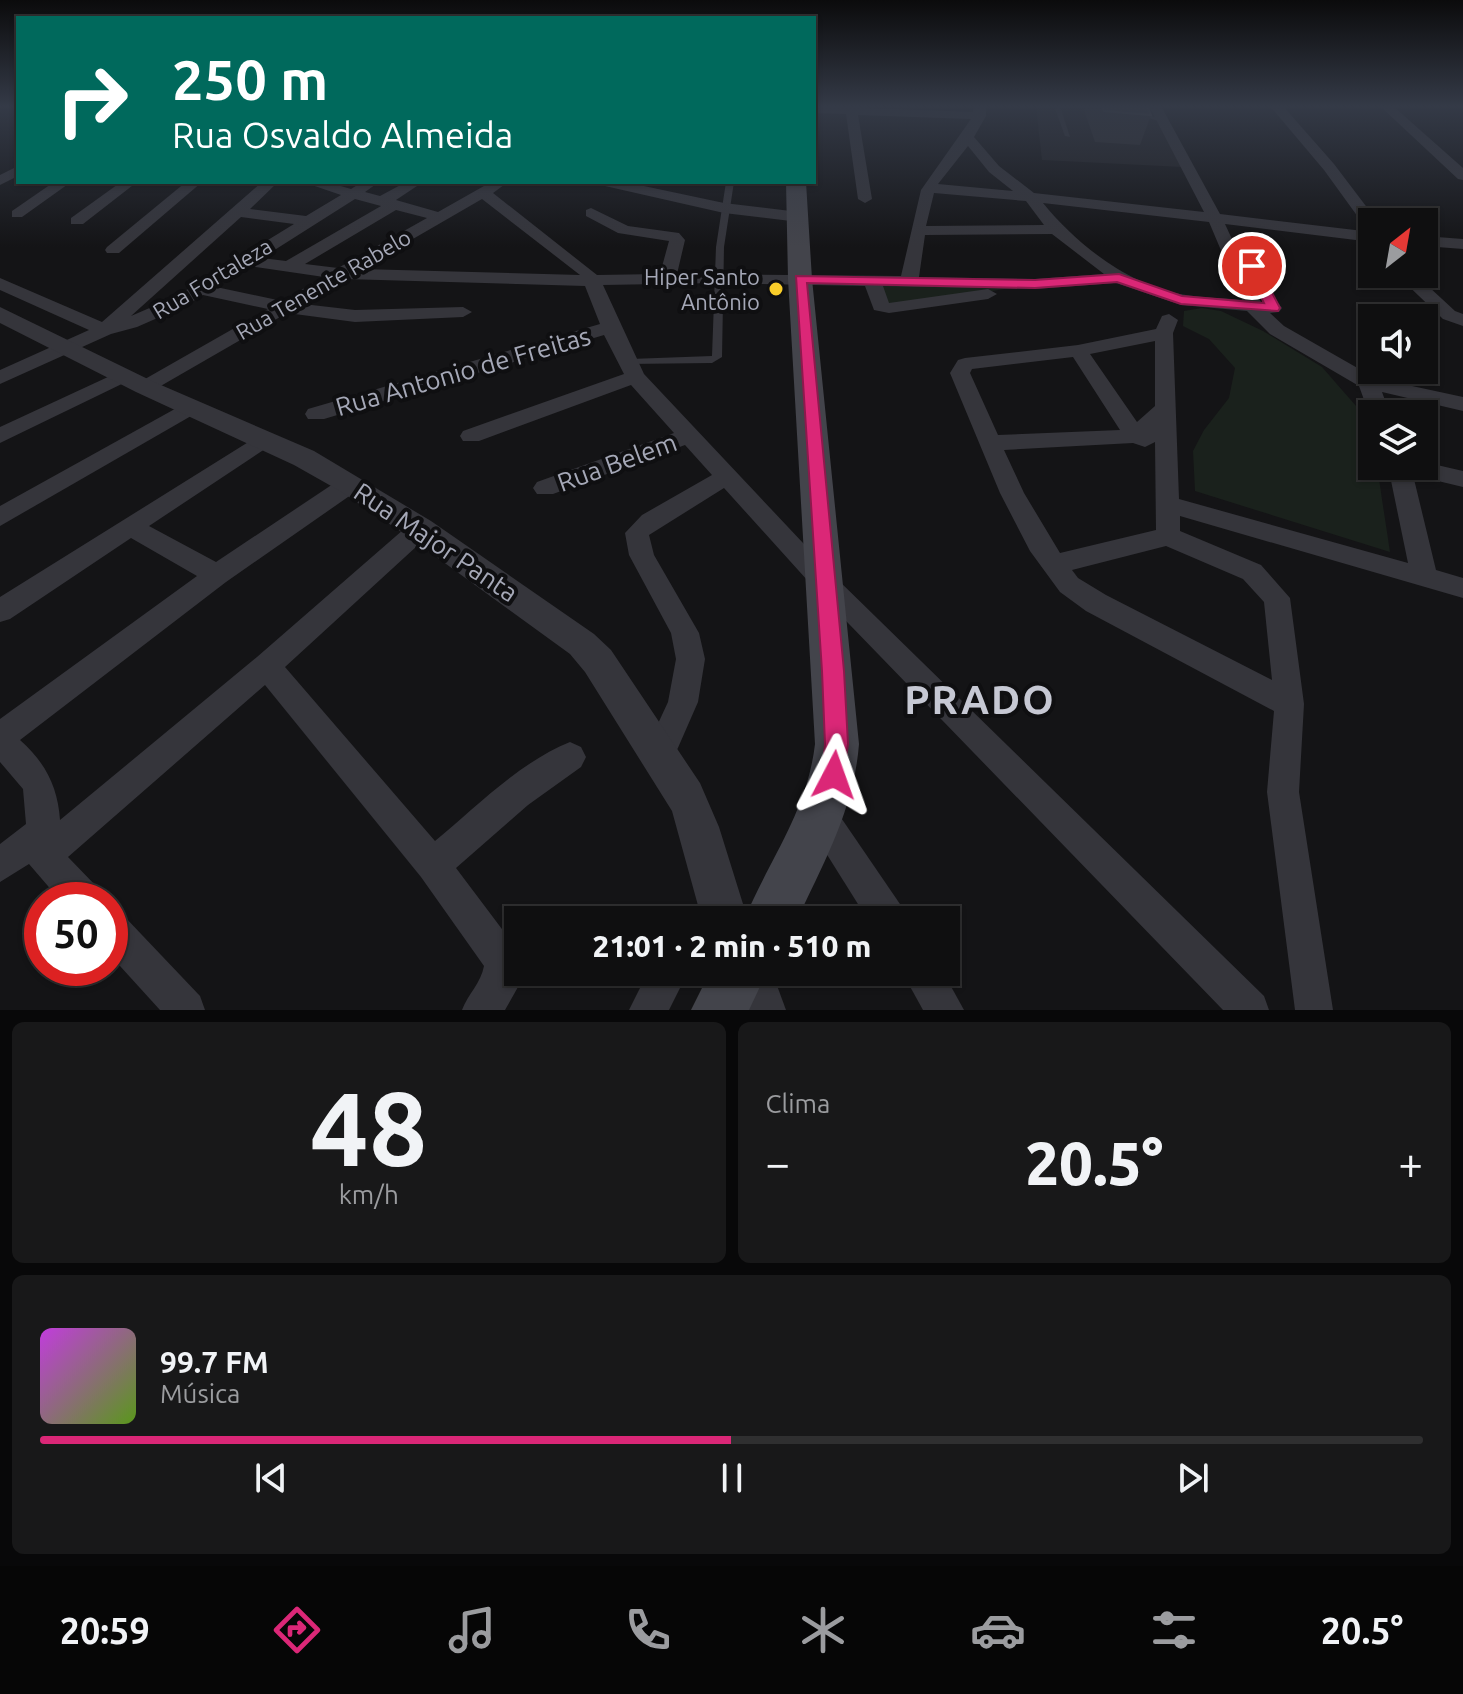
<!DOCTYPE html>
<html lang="pt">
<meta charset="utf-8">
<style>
:root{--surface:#0f0f10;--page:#181819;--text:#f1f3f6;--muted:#9b9c9f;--line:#2f2f30;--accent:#db2777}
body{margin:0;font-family:Ubuntu,sans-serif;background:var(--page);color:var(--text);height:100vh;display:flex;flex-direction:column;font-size:30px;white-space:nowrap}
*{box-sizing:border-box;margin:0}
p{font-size:26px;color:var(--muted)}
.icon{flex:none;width:44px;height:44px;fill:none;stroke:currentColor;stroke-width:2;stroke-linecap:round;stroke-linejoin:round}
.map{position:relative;height:1010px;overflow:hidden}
.drawer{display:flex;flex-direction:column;gap:12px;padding:12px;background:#080809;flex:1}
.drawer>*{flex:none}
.hud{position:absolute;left:16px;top:16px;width:800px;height:168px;border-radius:0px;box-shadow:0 2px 6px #0004,0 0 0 2px var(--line);background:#00695c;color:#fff;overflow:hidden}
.needle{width:52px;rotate:31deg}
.controls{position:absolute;left:1358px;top:208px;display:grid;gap:16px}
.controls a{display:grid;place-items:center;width:80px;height:80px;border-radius:0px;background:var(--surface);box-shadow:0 2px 6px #0004,0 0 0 2px var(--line);font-size:40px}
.speed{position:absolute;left:24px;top:882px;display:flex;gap:16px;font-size:40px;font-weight:700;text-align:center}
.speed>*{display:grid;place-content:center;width:104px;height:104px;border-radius:50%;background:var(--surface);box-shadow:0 2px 6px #0004,0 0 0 2px var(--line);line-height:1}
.speed .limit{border:12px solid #d22;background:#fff;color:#111}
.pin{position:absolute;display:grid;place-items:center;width:68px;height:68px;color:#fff;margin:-34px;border:4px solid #fff;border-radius:50%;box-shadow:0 2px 8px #0007}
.me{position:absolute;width:88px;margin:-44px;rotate:4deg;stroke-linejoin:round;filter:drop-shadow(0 0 6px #0008)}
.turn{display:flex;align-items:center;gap:28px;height:168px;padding:0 24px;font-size:36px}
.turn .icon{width:104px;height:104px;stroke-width:2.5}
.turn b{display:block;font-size:56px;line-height:68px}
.big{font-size:60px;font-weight:800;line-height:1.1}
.drawer .tile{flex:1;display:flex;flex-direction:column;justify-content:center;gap:12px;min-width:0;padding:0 28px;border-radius:12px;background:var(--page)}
.drawer .dial{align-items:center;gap:0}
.dial b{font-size:104px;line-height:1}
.song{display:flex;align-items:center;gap:24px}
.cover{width:96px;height:96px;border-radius:12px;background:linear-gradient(135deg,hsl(290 70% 55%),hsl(90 70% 35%))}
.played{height:8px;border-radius:4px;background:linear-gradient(90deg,var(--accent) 50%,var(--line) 50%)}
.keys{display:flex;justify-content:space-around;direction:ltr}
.heat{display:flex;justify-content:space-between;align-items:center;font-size:44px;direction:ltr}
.drawer .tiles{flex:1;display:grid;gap:12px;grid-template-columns:1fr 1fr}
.tile:last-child{grid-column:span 2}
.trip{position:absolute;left:504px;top:906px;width:456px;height:80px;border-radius:0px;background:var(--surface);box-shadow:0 2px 6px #0004,0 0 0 2px var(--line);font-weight:800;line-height:80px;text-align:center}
.tabs{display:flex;height:128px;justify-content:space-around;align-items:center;background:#060606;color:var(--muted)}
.tabs .icon{width:56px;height:56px}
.tabs .active{color:var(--accent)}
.tabs b{font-size:36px;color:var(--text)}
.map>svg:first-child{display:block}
.built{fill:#202023}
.green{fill:#1a211c}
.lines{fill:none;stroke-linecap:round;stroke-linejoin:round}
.service{fill:#35353b;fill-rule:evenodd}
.minor{fill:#35353b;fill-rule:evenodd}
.tertiary{fill:#35353b;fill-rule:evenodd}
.secondary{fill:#43444b;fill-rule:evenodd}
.wall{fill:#303034}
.building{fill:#3c3d42;stroke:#4d4e54;stroke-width:2}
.route{fill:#db2777;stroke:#8e194d;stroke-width:2}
.poi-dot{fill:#f9cd2a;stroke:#0f0f11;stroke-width:3}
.labels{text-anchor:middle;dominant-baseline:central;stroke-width:8;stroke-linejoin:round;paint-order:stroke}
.far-poi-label{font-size:22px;fill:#a5a8b7;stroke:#0f0f11;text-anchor:end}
.far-street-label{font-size:22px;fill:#a5a8b7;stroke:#0f0f11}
.street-label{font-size:26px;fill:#a5a8b7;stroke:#0f0f11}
.near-district-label{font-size:40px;font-weight:bold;letter-spacing:2px;fill:#c6c8d3;stroke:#0f0f11}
</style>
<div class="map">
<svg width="1463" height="1010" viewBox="0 0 1463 1010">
<rect width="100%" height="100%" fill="#141416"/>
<polygon class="built" points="1036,106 1150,106 1182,167 1042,160"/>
<g class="green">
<polygon points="872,280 1035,284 889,308"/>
<polygon points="1202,308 1221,311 1263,331 1322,367 1370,422 1372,466 1377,466 1390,552 1195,491 1193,451 1204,430 1229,398 1235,368 1209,339 1183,326 1184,311"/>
</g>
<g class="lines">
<g class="service">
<polygon points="1054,106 1060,106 1070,137 1065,136"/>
<polygon points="1123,106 1130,106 1137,112 1166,120 1163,122 1133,114"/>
<polygon points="726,182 734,182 724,247 722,357 712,363 627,364 627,360 630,359 712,356 716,247"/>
</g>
<g class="minor">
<path d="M814,106L973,112L974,106H986V116L974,137L999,166L1034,193L1204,212L1149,106H1161L1220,214L1372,232V242L1225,224L1261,302L1279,304L1282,308L1279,312L1270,313L1284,326L1375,378L1463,397V411L1382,392L1390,414H1372L1371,419L1359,386L1270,334L1247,311L1181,305L1116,283L1035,289L883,286L889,303L988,289L997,294L988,299L889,313L874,310L865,286L718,283L603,285L644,374L835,577L1264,996L1269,1010H1223L817,591L724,488L649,535L654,555L699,633L705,659L698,702L670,766L659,771L648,766L643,756L668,702L676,659L671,633L629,555L625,533L642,515L712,475L685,445L553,494H537L533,488L537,482L674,433L631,385L479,441H463L460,436L463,431L624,374L604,335L324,419H308L305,414L308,409L600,324L585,286L345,279L303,304L355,310L463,307L472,312L463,317L355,322L287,313L152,391H138L135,387L138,383L268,309L203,295L187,305L137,327L111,334L0,384V370L89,330L0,290V278L102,322L262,182H278L250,209L306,216L341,195L303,182H327L351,189L362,182H379L365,192L380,196L406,182H423L396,200L438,212L491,182H508L493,193L597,275L660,274L669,241L618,233L586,216V210L591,208L628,226L679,233L685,240L677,274L901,276L921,190L971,119L858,115L872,199L865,203L858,199L846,114L814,113ZM968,146L989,172L1013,191L938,184ZM934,193L1026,201L1044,225L926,226ZM355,199L381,206L286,261L262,258ZM482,199L580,275L361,269ZM1043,203L1209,222L1242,300C1224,298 1205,298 1186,295C1131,287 1077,245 1043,203ZM396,210L427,218L338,268L305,264ZM241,217L294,224L175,297L131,316ZM1052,234L1104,274L1035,279L919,277L925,235ZM249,266L324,277L282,301L216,287Z"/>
<polygon points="1270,106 1283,106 1334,164 1378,222 1372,222 1372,230 1366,228 1324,170"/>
<polygon points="1380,106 1393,106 1463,168 1463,180 1458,179"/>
<polygon points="18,166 18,176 0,185 0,175"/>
<polygon points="54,182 71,182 22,217 12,217 12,211"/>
<polygon points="121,182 137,182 83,224 71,224 71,218"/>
<polygon points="186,182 202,182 119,253 107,253 105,250 107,247"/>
<polygon points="598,182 625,182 724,203 799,212 807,217 799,222 724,213 605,186"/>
<polygon points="1424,236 1463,239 1463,249 1424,246"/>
<polygon points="1396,274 1415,274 1455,311 1463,314 1463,326 1443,319"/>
<path d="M1169,314L1178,320L1173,333L1179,499L1408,563L1388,466H1424V462L1463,471V487L1413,475L1436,570L1463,578V598L1180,516V531L1261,565L1290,598L1304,704L1299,792L1333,1010H1295L1267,792L1274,711L1086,611L1060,592L1030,551L1000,493L950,373L958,360L965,358L1078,345L1156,329L1162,316ZM1155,341V406L1137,422L1090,354ZM1073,357L1120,430L998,435L970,373L972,369ZM1155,442L1156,530L1060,553L1024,493L1004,450L1133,443L1145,447ZM1166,546L1243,579L1264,602L1272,680L1106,595L1078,578L1072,570Z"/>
<polygon points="123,370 130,372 133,376 130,380 0,443 0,427"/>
<polygon points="191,400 202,407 198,412 0,526 0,506"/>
<path d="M263,433L271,435L274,440L271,445L149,526L216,562L342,478H358L362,484L358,490L226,582L20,740C45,762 58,787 60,820L257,657L411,523L420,520L429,523L432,529L429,535L285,667L435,841C476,807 520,762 570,742L581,747L586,757L581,767L528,805L456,868L517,949L518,972H521L518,987L505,1010H462C468,994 481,983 484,966L421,877L265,685L68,857L97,887L102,900H60L29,864L0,882V844L26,824L23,789L0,762V719L197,576L131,538L10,619L0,622V597Z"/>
<polygon points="821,802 833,806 902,907 907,920 868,920 804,818 809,806"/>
<polygon points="110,910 123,915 200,996 205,1010 160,1010 110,955"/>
<polygon points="648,972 688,972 669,1010 629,1010"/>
<polygon points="902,972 943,972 964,1010 923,1010"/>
</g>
<g class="tertiary">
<polygon points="0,307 154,382 314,451 431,521 594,634 611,650 700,783 719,827 748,920 702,920 672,811 585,672 570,654 409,537 340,491 294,465 136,392 0,323"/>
<polygon points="724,972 772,972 786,1010 738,1010"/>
</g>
<g class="secondary">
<path d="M786,182H806L812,279L859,744C854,809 824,862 797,920H744C770,858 807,812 815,744L788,279Z"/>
<polygon points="710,972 767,972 749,1010 691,1010"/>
</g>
</g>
<polygon class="wall" points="1073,106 1147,106 1151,115 1140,145 1095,142 1083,107"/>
<polygon class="building" points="1102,106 1147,106 1151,115 1104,111"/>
<linearGradient id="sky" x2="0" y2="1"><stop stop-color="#0b0b0c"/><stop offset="0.43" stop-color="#343a47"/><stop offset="1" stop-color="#343a47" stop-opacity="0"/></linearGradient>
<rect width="1463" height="247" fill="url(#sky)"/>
<polygon class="route" points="1252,262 1258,266 1280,308 1278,311 1181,304 1117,282 1035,288 807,283 844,671 848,744 842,783 834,787 825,783 822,775 825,744 822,671 796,276 1035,280 1119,274 1182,296 1264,303 1246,266"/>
<circle class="poi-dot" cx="776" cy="289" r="8"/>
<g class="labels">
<g class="far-poi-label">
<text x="760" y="276">Hiper Santo<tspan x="760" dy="25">Antônio</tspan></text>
</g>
<g class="far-street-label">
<text transform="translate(212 278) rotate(-31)">Rua Fortaleza</text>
<text transform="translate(323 284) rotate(-30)">Rua Tenente Rabelo</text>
</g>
<g class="street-label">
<text transform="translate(463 371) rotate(-16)">Rua Antonio de Freitas</text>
<text transform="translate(617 462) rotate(-20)">Rua Belem</text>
<text transform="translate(436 542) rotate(34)">Rua Major Panta</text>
</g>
<g class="near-district-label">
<text x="980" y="699">PRADO</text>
</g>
</g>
</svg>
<div class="controls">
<a><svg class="needle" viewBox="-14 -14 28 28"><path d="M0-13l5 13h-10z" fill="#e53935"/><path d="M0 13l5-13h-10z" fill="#9b9c9f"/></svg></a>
<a><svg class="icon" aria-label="sound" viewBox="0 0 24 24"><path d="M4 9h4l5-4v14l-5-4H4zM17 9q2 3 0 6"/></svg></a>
<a><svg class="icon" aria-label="layers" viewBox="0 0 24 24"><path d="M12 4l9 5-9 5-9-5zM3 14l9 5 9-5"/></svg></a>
</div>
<div class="speed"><div class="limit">50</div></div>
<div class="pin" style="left:1252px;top:266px;background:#d93025"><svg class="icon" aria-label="arrive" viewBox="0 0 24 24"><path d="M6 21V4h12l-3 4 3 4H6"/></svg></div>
<svg class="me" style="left:834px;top:775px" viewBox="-20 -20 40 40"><path d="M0-17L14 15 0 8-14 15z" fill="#db2777" stroke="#fff" stroke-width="4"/></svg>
<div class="trip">21:01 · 2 min · 510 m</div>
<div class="hud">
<div class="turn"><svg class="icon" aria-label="right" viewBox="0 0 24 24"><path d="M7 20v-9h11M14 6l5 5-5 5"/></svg><div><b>250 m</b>Rua Osvaldo Almeida</div></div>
</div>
</div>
<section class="drawer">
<div class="tiles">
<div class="tile dial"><b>48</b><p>km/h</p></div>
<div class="tile"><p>Clima</p>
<div class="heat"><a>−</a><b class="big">20.5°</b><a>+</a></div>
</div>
<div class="tile">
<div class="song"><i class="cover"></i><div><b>99.7 FM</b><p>Música</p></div></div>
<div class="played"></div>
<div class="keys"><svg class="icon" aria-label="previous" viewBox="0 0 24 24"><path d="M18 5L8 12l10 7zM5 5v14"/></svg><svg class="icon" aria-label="pause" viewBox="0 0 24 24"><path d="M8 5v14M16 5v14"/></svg><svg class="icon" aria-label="next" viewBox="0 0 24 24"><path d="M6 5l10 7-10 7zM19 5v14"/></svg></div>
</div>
</div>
</section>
<nav class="tabs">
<b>20:59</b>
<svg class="icon active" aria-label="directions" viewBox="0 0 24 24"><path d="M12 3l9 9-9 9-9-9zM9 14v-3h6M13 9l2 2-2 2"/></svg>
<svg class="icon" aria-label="music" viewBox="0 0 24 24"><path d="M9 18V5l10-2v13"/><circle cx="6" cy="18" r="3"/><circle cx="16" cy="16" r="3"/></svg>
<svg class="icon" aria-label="phone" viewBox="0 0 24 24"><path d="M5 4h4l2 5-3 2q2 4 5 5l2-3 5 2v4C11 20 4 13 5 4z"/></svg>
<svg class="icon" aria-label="climate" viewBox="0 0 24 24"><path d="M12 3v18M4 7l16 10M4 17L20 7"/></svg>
<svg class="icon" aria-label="car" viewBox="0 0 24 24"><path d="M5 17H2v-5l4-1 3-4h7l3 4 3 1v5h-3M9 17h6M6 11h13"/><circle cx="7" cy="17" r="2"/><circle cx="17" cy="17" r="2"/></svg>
<svg class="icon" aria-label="filters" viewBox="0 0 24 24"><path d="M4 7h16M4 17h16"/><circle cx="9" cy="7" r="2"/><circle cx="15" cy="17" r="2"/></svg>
<b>20.5°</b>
</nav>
